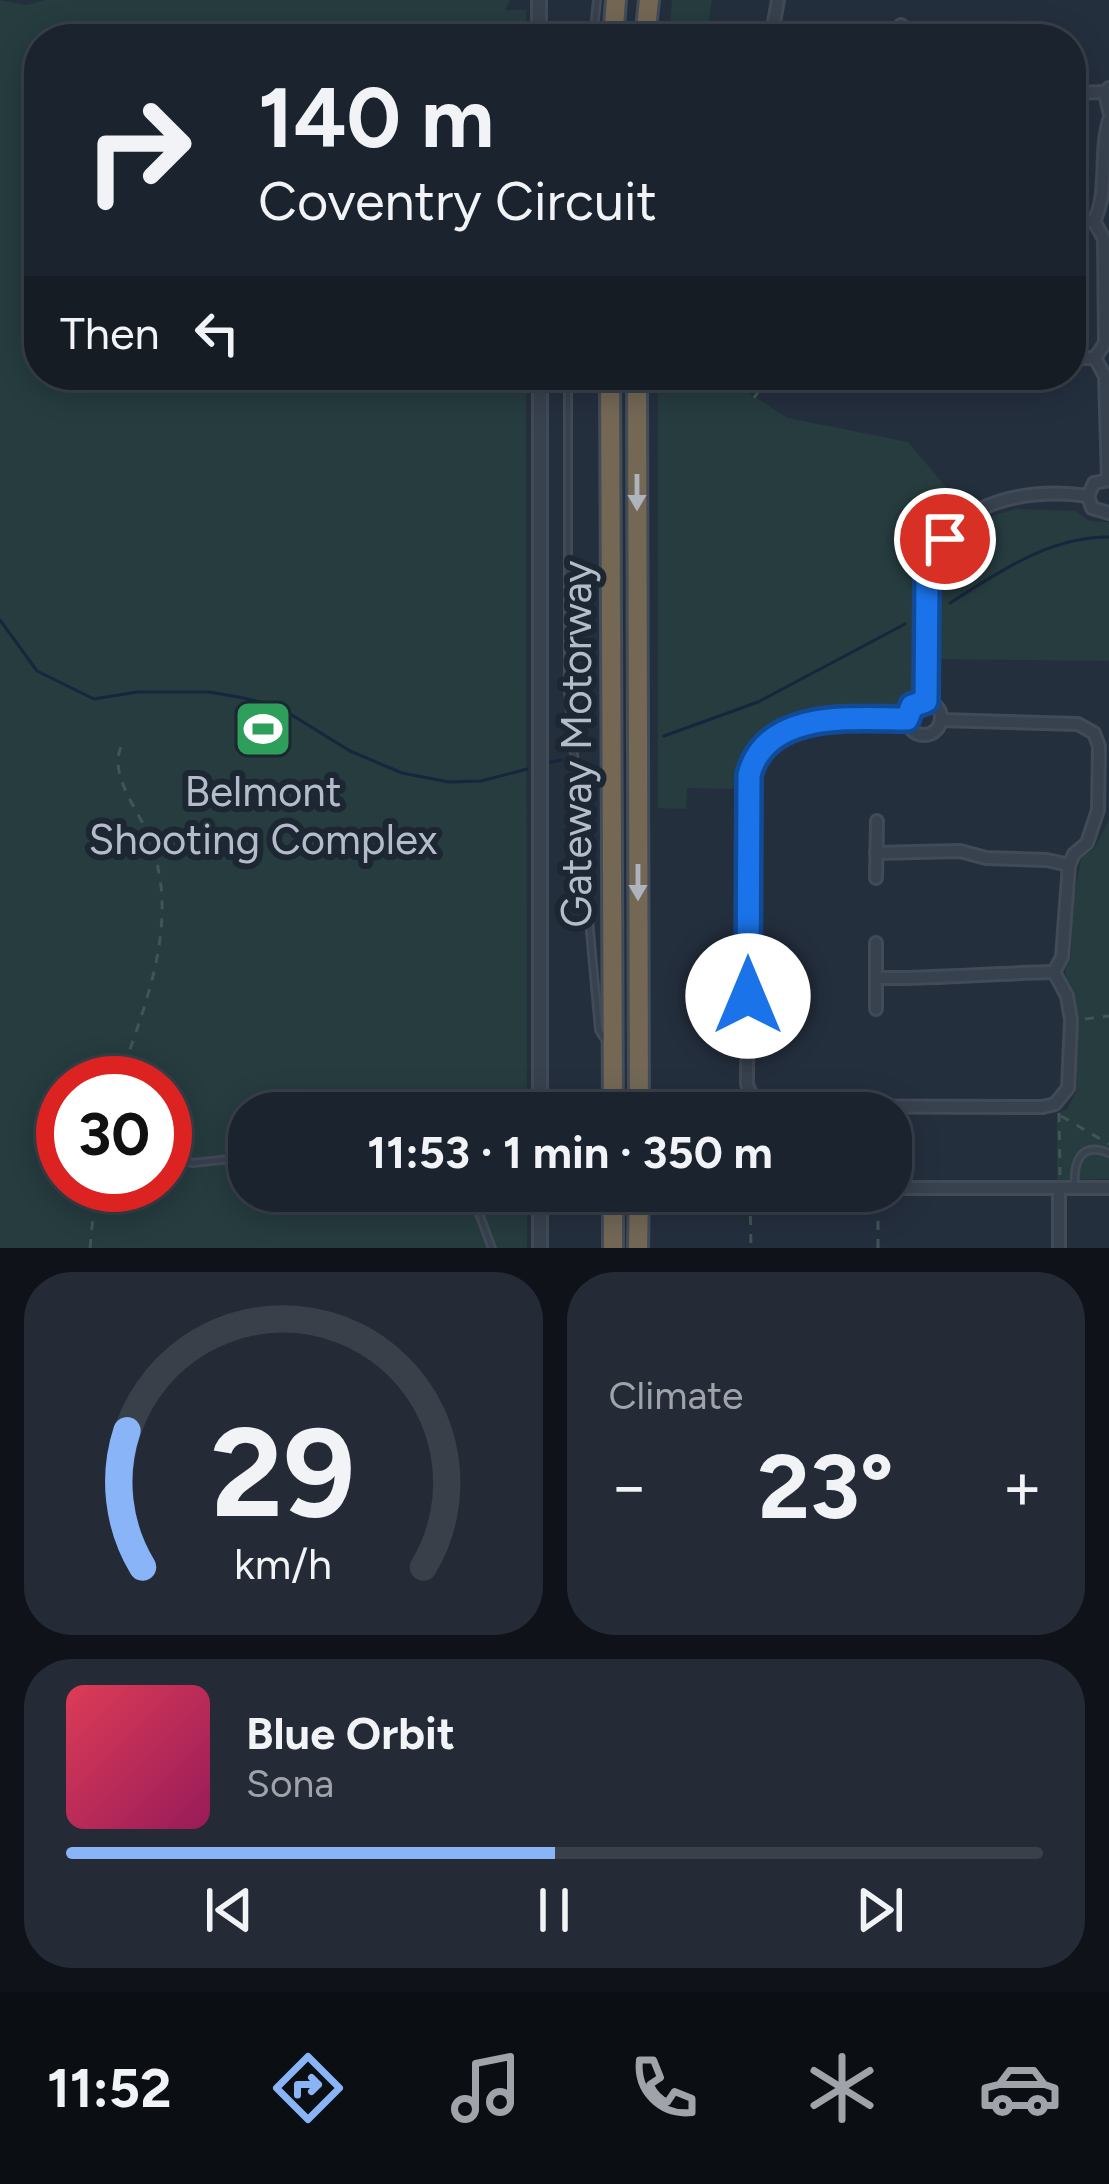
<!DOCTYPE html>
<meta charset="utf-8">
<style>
:root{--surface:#1b232e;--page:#242b36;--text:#f1f3f6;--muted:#a0a4aa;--line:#39404a;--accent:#8ab4f8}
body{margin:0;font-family:Figtree,sans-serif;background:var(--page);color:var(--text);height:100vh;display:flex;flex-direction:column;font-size:45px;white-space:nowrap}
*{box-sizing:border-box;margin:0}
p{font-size:39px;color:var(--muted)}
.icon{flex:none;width:66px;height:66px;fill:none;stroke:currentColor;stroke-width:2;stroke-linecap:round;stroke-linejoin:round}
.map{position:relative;height:1248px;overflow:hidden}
.drawer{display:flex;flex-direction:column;gap:24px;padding:24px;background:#0f1319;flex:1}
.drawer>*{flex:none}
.banner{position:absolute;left:24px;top:24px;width:1062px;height:366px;border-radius:48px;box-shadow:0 6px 30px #0003,0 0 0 3px var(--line);background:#1b232e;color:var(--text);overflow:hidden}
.speed{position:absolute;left:36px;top:1056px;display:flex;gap:24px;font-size:60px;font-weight:700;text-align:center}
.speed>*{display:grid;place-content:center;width:156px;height:156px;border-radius:50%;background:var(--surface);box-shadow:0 6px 30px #0003,0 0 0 3px var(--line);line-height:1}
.speed .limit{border:18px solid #d22;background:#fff;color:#111}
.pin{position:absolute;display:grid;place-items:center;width:102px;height:102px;color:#fff;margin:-51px;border:6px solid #fff;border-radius:50%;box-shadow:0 3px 12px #0007}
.me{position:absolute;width:132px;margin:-66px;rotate:0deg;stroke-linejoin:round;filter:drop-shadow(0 0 9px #0008)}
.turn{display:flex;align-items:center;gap:42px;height:252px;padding:0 36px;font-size:54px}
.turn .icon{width:156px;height:156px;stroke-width:2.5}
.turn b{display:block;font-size:84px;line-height:102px}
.then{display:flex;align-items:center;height:114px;padding:0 36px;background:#0003;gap:24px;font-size:45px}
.big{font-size:90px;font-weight:700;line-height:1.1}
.drawer .card{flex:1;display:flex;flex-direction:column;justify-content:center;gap:18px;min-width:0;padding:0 42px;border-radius:48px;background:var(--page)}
.drawer .dial{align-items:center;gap:0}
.dial svg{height:312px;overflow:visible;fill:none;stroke:var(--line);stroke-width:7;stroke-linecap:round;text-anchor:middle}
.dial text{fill:var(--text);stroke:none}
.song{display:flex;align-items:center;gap:36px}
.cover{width:144px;height:144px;border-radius:18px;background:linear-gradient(135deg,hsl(350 70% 55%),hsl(330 70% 35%))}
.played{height:12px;border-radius:6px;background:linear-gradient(90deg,var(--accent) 50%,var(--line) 50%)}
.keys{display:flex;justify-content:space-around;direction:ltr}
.heat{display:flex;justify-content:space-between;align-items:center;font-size:66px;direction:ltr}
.drawer .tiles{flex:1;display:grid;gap:24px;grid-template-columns:1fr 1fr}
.card:last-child{grid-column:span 2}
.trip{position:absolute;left:228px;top:1092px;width:684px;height:120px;border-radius:48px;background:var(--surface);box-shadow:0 6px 30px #0003,0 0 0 3px var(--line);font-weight:700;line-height:120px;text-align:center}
.dock{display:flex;height:192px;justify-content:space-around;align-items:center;background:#0b0e12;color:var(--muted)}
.dock .icon{width:84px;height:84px}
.dock .selected{color:var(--accent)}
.dock b{font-size:54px;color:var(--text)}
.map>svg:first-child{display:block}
.green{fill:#263c3f;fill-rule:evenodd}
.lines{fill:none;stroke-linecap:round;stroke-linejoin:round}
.stream{stroke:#17263c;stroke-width:3}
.service-casing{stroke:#414a57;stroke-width:10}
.minor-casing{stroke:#414a57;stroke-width:16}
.tertiary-casing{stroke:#414a57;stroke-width:18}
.motorway-casing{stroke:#434c59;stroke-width:24}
.path{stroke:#3f5557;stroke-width:3;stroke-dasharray:9 9;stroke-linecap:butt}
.service{stroke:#38414e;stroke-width:4.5}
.minor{stroke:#38414e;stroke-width:10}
.tertiary{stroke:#38414e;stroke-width:12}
.motorway{stroke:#746855;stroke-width:18}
.oneway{fill:#aeb4bd}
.route-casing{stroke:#114b97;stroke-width:30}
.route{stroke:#1a73e8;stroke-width:21}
.labels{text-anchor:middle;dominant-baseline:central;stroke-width:12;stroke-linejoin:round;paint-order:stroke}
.street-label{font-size:42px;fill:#b4bcc9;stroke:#1d2633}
.poi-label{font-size:42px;fill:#b4bcc9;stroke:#1d2633}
</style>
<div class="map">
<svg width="1109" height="1248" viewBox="0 0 1109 1248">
<rect width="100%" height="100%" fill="#242f3e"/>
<g class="green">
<path d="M0,0L27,5L45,0H510L505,10H526V39H39V375H526L527,1113H249V1191H527V1248H0ZM63,1083H165V1185H63Z"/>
<polygon points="672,0 712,0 706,39 669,39"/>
<path d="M658,375H720L788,418L908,442L962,506C905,561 917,618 916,691L901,706L829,707L795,714L753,740L743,751L737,789L687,788L686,809L658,808Z"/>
<path d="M1015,509L1075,511L1090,521L1109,522V661L938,659C937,610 931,553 979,522C989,516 1004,513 1015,509Z"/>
<polygon points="1109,820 1109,1179 1057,1180 1057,1113 1067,1109 1076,1092 1075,1015 1065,970 1071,957 1072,905 1081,859 1094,849"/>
</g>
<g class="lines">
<g class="stream">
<path d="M950,603C1001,571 1048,537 1109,537"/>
<polyline points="0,620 37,671 94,699 137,692 209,692 244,698 279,707 350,751 402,773 449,782 481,781 527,769"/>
<polyline points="664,736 758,702 905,624"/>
<polyline points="547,763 561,760"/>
</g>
<g class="service-casing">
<g id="service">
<polyline points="593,39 597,0"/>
<polyline points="568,375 568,690 599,1030 604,1038"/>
<polyline points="165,1158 193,1163 249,1157"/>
<path d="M1075,1188C1073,1164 1079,1141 1109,1153"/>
<polyline points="452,1191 478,1211 492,1248"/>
</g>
</g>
<g class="minor-casing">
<g id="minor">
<polyline points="771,39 778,0"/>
<polyline points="901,39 901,25"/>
<polyline points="1109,88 1105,92 1109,111"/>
<polyline points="1071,93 1105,92"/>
<polyline points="1071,222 1094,221"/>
<polyline points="1071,358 1095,358"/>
<path d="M1108,480L1105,376L1095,358L1105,343L1104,239L1094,221C1109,193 1099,153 1109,120"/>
<polyline points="1109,480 1094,483 1088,496 1092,508 1109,513"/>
<circle cx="924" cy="718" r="17"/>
<path d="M926,701C927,662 921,619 927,581C939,504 1023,486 1088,496"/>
<path d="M907,719C854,719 767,709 749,774L747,1084L753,1099L762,1106L1043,1107L1055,1104L1068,1088L1071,1020L1067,996L1054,972L1062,957L1069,865L1074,854L1087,843L1098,810L1099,746L1094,733L1078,724L941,720"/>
<polyline points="876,853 960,851 986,858 1047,860 1069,865"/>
<polyline points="876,878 877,821"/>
<path d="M876,978C936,979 994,973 1054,972"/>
<polyline points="876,1009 876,943"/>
<polyline points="891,1188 1109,1188"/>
<polyline points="712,1191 717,1191"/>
<polyline points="1059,1248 1059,1189"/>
</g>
</g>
<g class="tertiary-casing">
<g id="tertiary">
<polyline points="539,0 539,39"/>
<polyline points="540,1113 540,375"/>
<polyline points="540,1191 540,1248"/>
</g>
</g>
<g class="motorway-casing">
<g id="motorway">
<polyline points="613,39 616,0"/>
<polyline points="645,39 649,0"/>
<polyline points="610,375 613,1113"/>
<polyline points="637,375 639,1113"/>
<polyline points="613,1248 613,1191"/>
<polyline points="638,1248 639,1191"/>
</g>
</g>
<g class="path">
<polyline points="754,398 769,375"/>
<polyline points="1085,1019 1109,1016"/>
<path d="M118,1083C140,1020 168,953 161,886C159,872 156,854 151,841C141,813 108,776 121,747"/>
<polyline points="1059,1113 1060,1175"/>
<polyline points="1061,1116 1109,1144"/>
<polyline points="750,1198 751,1248"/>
<polyline points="90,1248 96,1185"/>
<polyline points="878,1248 878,1196"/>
</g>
<use href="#service" class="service"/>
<use href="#minor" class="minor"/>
<use href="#tertiary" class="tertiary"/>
<use href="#motorway" class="motorway"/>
</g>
<defs><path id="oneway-solid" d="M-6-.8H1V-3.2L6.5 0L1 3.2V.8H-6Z" transform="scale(3)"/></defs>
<g class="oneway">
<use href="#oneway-solid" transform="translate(637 492) rotate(90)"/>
<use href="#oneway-solid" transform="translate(638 882) rotate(90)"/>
</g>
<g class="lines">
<g class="route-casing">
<path id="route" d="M748,996L749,775C766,709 854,719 907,719L912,706L926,701L927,579L945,539"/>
</g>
<use href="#route" class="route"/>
</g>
<defs>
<g id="stadium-square" transform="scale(3)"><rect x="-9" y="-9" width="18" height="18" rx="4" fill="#2e9e5b" stroke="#1d2633"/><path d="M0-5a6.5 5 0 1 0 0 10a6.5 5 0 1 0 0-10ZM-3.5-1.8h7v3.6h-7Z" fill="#fff"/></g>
</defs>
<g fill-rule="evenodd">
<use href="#stadium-square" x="263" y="729"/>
</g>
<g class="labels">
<g class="street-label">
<text transform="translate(576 744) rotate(-90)">Gateway Motorway</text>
</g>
<g class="poi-label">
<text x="263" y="791">Belmont<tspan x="263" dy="48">Shooting Complex</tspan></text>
</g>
</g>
</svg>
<div class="speed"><div class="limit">30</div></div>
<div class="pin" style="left:945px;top:539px;background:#d93025"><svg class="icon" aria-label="arrive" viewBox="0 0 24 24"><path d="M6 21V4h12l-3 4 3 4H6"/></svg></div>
<svg class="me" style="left:748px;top:996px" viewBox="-20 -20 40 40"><circle r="19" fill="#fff"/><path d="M0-13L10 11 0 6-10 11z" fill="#1a73e8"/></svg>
<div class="trip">11:53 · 1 min · 350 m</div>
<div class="banner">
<div class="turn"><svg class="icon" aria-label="right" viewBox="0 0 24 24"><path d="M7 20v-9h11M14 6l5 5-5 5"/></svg><div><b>140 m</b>Coventry Circuit</div></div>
<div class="then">Then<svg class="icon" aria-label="left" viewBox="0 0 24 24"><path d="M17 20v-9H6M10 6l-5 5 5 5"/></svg></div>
</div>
</div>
<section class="drawer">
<div class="tiles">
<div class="card dial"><svg viewBox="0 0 100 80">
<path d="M14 69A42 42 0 1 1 86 69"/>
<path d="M14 69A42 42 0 0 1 10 34" stroke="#8ab4f8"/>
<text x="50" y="56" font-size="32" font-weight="700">29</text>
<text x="50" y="72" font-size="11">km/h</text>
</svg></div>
<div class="card"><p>Climate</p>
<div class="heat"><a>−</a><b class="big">23°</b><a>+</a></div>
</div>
<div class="card">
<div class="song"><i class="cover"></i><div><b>Blue Orbit</b><p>Sona</p></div></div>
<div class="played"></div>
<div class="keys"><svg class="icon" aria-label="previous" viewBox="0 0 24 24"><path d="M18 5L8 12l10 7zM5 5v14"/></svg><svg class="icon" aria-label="pause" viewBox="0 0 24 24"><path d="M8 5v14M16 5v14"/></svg><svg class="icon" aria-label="next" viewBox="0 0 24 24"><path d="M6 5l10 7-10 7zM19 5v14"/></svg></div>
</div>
</div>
</section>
<nav class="dock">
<b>11:52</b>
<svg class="icon selected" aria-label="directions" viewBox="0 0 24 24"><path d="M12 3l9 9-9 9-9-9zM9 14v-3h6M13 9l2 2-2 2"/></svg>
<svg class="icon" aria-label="music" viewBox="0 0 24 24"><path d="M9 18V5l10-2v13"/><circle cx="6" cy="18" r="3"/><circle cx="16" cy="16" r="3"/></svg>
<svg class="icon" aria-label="phone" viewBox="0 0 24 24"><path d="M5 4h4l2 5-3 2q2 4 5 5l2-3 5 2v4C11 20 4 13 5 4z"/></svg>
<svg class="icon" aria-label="climate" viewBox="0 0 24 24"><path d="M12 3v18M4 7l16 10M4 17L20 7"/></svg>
<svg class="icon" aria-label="car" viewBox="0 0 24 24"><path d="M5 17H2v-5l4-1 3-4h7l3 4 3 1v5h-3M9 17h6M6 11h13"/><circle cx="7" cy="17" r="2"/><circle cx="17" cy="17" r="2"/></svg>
</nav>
